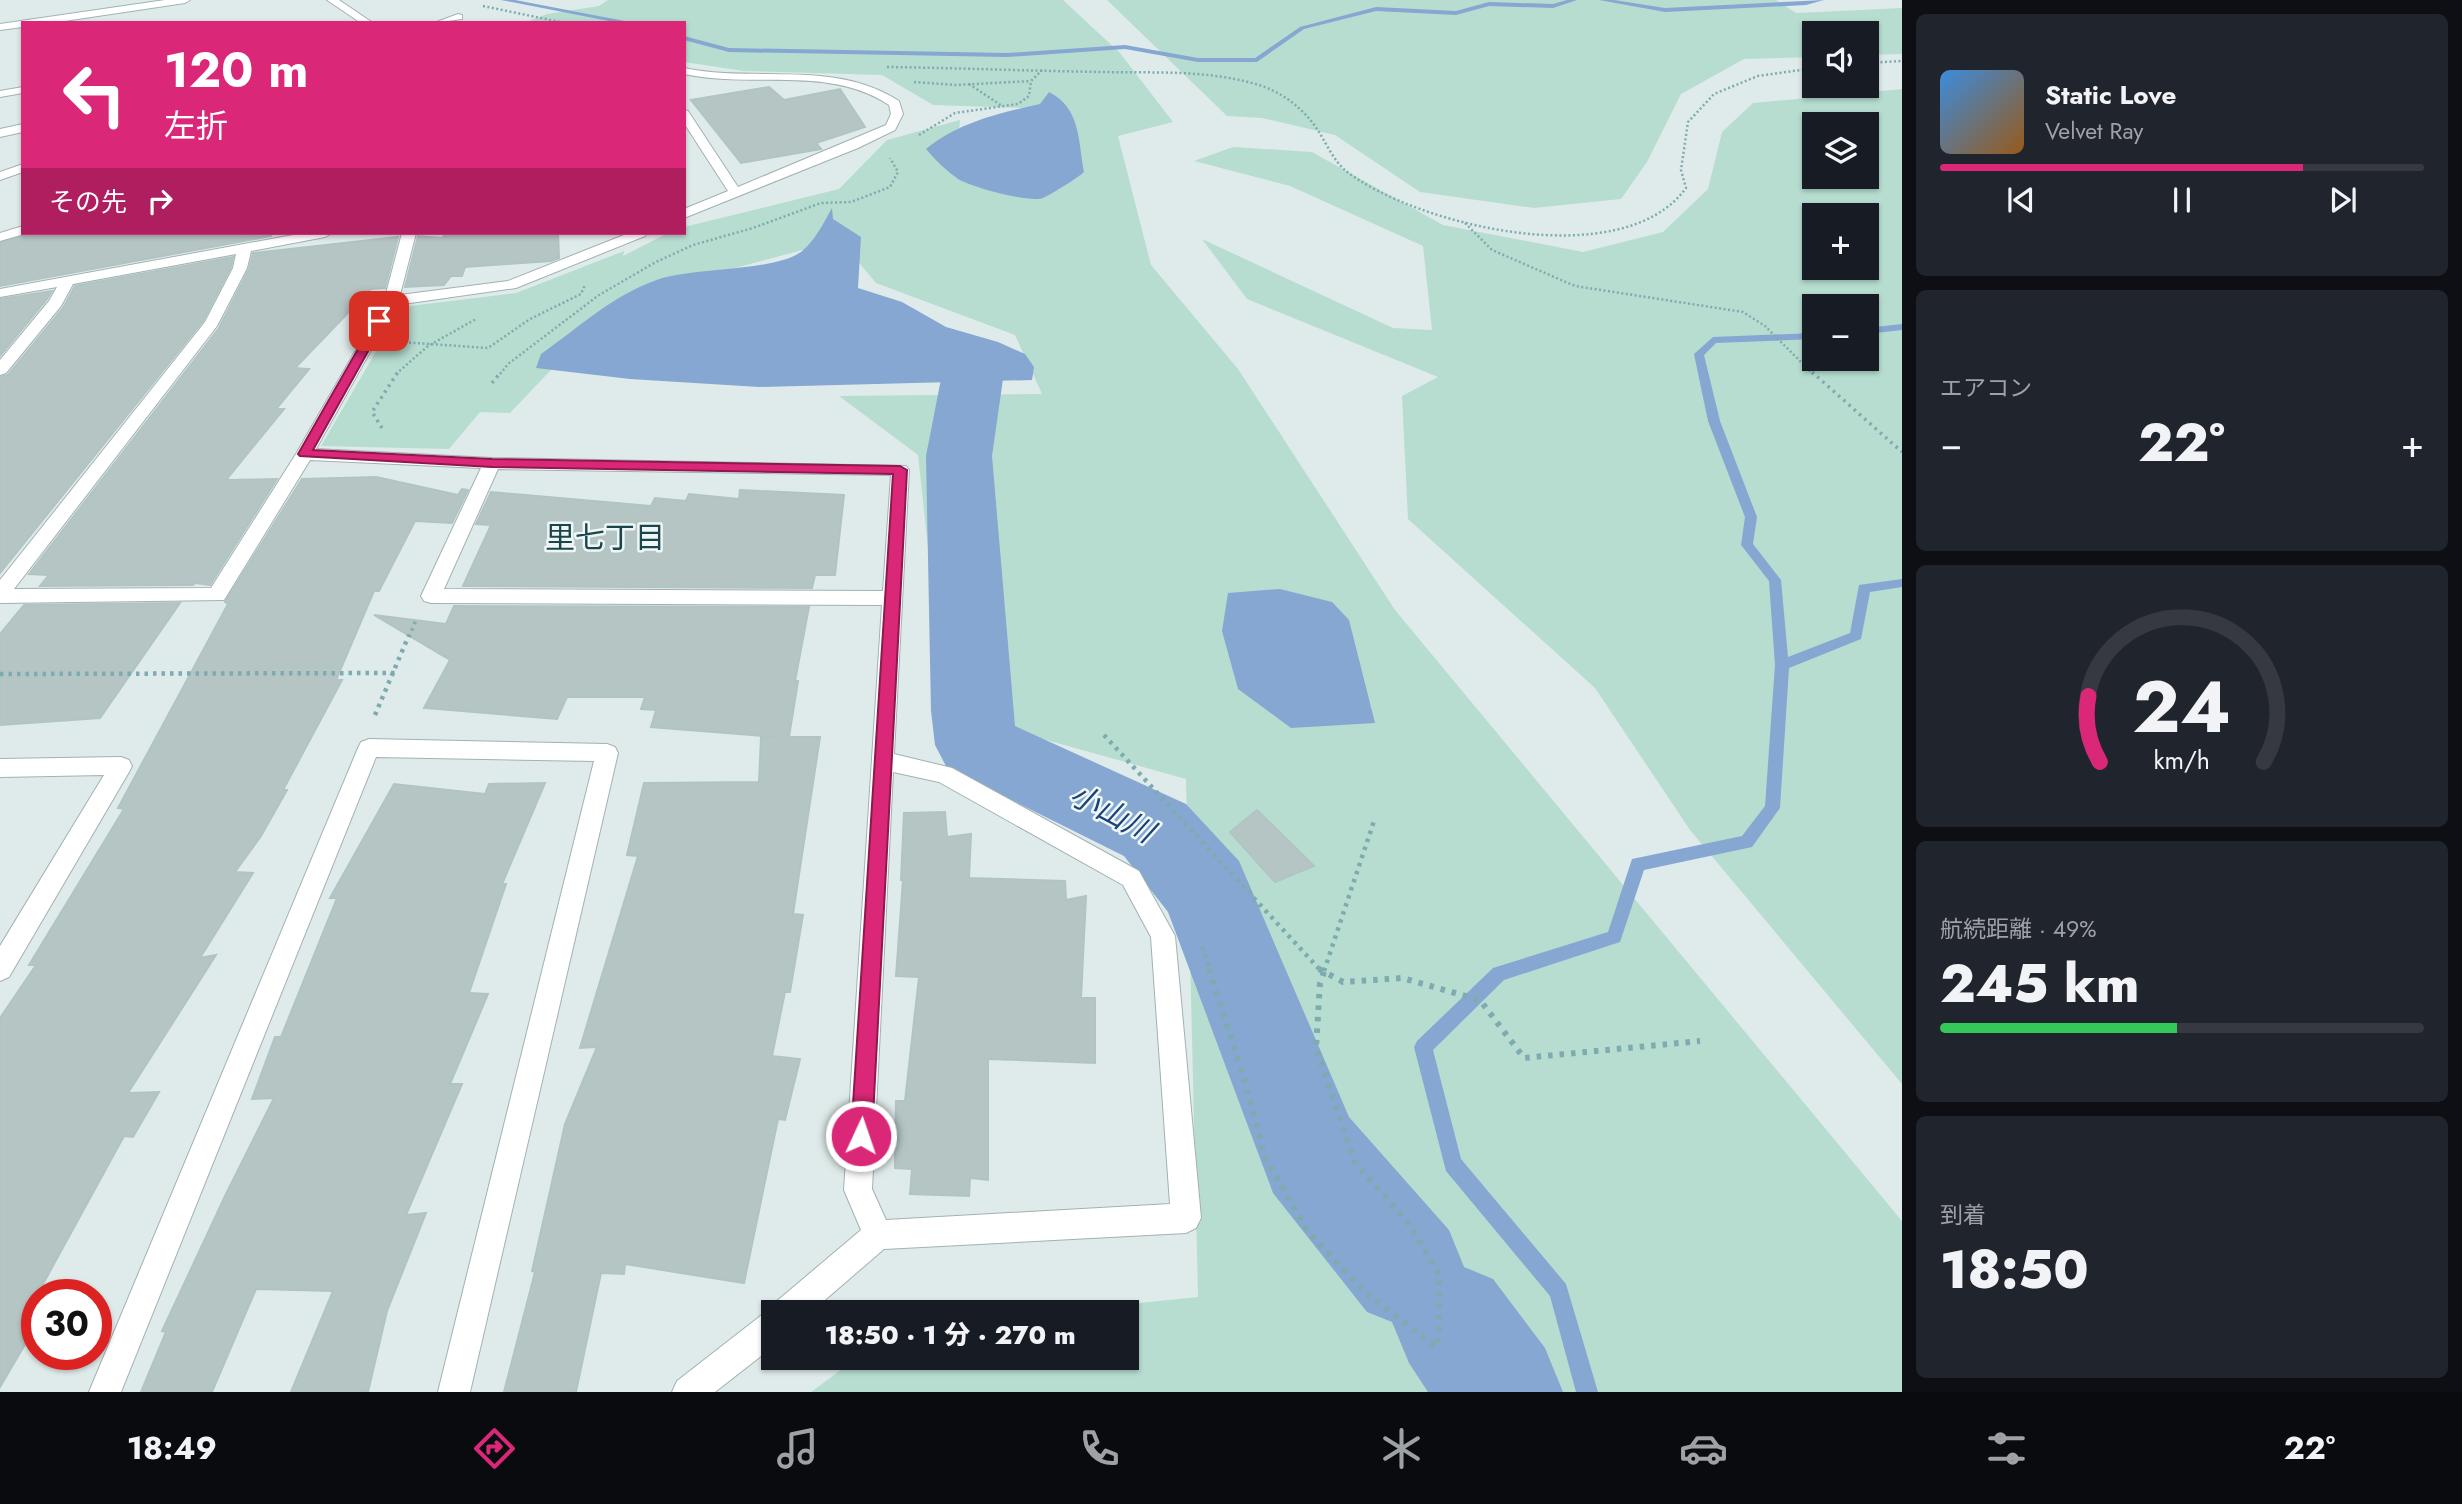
<!DOCTYPE html>
<html lang="ja">
<meta charset="utf-8">
<style>
:root{--surface:#171b24;--page:#20242c;--text:#f1f3f6;--muted:#9ea1a6;--line:#363941;--accent:#db2777}
body{margin:0;font-family:Jost,"Noto Sans JP",sans-serif;background:var(--page);color:var(--text);height:100vh;display:flex;flex-direction:column;font-size:26px;white-space:nowrap}
*{box-sizing:border-box;margin:0}
p{font-size:23px;color:var(--muted)}
.icon{flex:none;width:38px;height:38px;fill:none;stroke:currentColor;stroke-width:2;stroke-linecap:round;stroke-linejoin:round}
.map{position:relative;flex:1;overflow:hidden}
.drawer{display:flex;flex-direction:column;gap:14px;padding:14px;background:#0d0f14;width:560px}
.drawer>*{flex:none}
.guide{position:absolute;left:21px;top:21px;width:665px;height:214px;border-radius:0px;box-shadow:0 2px 5px #0004;background:#db2777;color:#fff;overflow:hidden}
.tools{position:absolute;left:1802px;top:21px;display:grid;gap:14px}
.tools a{display:grid;place-items:center;width:77px;height:77px;border-radius:0px;background:var(--surface);box-shadow:0 2px 5px #0004;font-size:35px}
.speed{position:absolute;left:21px;top:1279px;display:flex;gap:14px;font-size:35px;font-weight:700;text-align:center}
.speed>*{display:grid;place-content:center;width:91px;height:91px;border-radius:50%;background:var(--surface);box-shadow:0 2px 5px #0004;line-height:1}
.speed .limit{border:10px solid #d22;background:#fff;color:#111}
.pin{position:absolute;display:grid;place-items:center;width:60px;height:60px;color:#fff;margin:-30px;border-radius:14px;box-shadow:0 4px 10px #0006}
.me{position:absolute;width:77px;margin:-38px;rotate:3deg;stroke-linejoin:round;filter:drop-shadow(0 0 5px #0008)}
.turn{display:flex;align-items:center;gap:24px;height:147px;padding:0 28px;font-size:32px}
.turn .icon{width:91px;height:91px;stroke-width:2.5}
.turn b{display:block;font-size:49px;line-height:60px}
.then{display:flex;align-items:center;height:66px;padding:0 28px;background:#0003;gap:14px;font-size:26px}
.big{font-size:52px;font-weight:800;line-height:1.1}
.drawer .card{flex:1;display:flex;flex-direction:column;justify-content:center;gap:10px;min-width:0;padding:0 24px;border-radius:10px;background:var(--page)}
.drawer .dial{align-items:center;gap:0}
.dial svg{height:182px;overflow:visible;fill:none;stroke:var(--line);stroke-width:7;stroke-linecap:round;text-anchor:middle}
.dial text{fill:var(--text);stroke:none}
.song{display:flex;align-items:center;gap:21px}
.cover{width:84px;height:84px;border-radius:10px;background:linear-gradient(135deg,hsl(210 70% 55%),hsl(30 70% 35%))}
.played{height:7px;border-radius:4px;background:linear-gradient(90deg,var(--accent) 75%,var(--line) 75%)}
.keys{display:flex;justify-content:space-around;direction:ltr}
.heat{display:flex;justify-content:space-between;align-items:center;font-size:38px;direction:ltr}
.charge{height:10px;border-radius:5px;background:linear-gradient(90deg,#34c759 49%,var(--line) 0)}
.trip{position:absolute;left:761px;top:1300px;width:378px;height:70px;border-radius:0px;background:var(--surface);box-shadow:0 2px 5px #0004;font-weight:800;line-height:70px;text-align:center}
.tabs{display:flex;height:112px;justify-content:space-around;align-items:center;background:#090b0e;color:var(--muted)}
.tabs .icon{width:49px;height:49px}
.tabs .selected{color:var(--accent)}
.tabs b{font-size:32px;color:var(--text)}
main{display:flex;flex:1;min-height:0}
.map>svg:first-child{display:block}
.green{fill:#b7ddd0;fill-rule:evenodd}
.water{fill:#85a7d1}
.lines{fill:none;stroke-linecap:round;stroke-linejoin:round}
.stream{fill:#85a7d1;fill-rule:evenodd}
.river{fill:#85a7d1;fill-rule:evenodd}
.building{fill:#b4c5c4;stroke:#b1c4c4;stroke-width:2}
.minor-casing{stroke:#a2b1b2;stroke-width:2}
.secondary-casing{stroke:#9eb5b6;stroke-width:2}
.path-far3{stroke:#7eabaf;stroke-width:2.5;stroke-dasharray:2 2.5;stroke-linecap:butt}
.path-far2{stroke:#7eabaf;stroke-width:3.5;stroke-dasharray:2.5 4.5;stroke-linecap:butt}
.path-far1{stroke:#7eabaf;stroke-width:4.5;stroke-dasharray:3.5 5;stroke-linecap:butt}
.path{stroke:#7eabaf;stroke-width:6;stroke-dasharray:4.5 7;stroke-linecap:butt}
.minor{fill:#fff;fill-rule:evenodd}
.secondary{fill:#fff;fill-rule:evenodd}
.route{fill:#db2777;stroke:#8e194d;stroke-width:2}
.labels{text-anchor:middle;dominant-baseline:central;stroke-width:5;stroke-linejoin:round;paint-order:stroke}
.neighbourhood-label{font-size:30px;fill:#1b454d;stroke:#eff7f6}
.water-label{font-size:30px;font-style:italic;fill:#194277;stroke:#eff7f6}
</style>
<main>
<div class="map">
<svg width="1902" height="1392" viewBox="0 0 1902 1392">
<rect width="100%" height="100%" fill="#dfebea"/>
<g class="green">
<polygon points="608,0 1063,0 1120,53 1173,122 1118,136 1151,265 1238,369 1395,610 1902,1221 1902,1392 811,1392 857,1358 1127,1358 1127,1312 1051,1312 1198,1297 1186,779 1007,729 942,676 918,455 839,396 1042,394 1015,335 876,283 840,240 656,289 570,350 510,413 480,412 449,449 321,446 402,307 516,293 624,251 623,256 668,233 684,233 684,227 839,189 887,140 960,120 957,154 1056,109 933,105 882,75 744,71 684,62 684,23 524,23 547,14 599,6"/>
<polygon points="1107,0 1776,0 1796,13 1902,8 1902,54 1867,55 1867,33 1815,33 1815,57 1744,59 1681,94 1647,162 1621,199 1534,208 1420,192 1335,135 1262,118 1227,116"/>
<path d="M1902,89V1084L1690,830L1595,688L1408,519L1402,396L1438,377L1247,299L1202,239L1393,328L1432,330L1423,246L1290,186L1194,161L1233,147L1312,152L1443,225L1583,252L1663,232L1708,189L1722,132L1753,103ZM1815,124H1867V177H1815ZM1815,215H1867V268H1815ZM1815,306H1867V359H1815Z"/>
</g>
<g class="water">
<path d="M1049,92C1081,108 1078,141 1084,172C1079,177 1050,195 1043,198C1029,203 971,187 958,179C946,170 936,161 926,149C959,122 1000,113 1040,104Z"/>
<path d="M832,208L833,219L861,237L858,288L902,302L946,327L998,342L1025,354L1034,367L1032,380L759,387L630,379L536,368L541,354C577,329 612,296 654,281C689,267 773,272 801,252C815,241 824,222 832,208Z"/>
<polygon points="1280,589 1332,602 1349,620 1375,723 1291,728 1238,689 1222,631 1228,593"/>
</g>
<g class="lines">
<g class="stream">
<polygon points="501,0 515,0 635,23 619,23"/>
<polygon points="1567,0 1577,0 1553,8 1489,6 1456,15 1376,11 1304,29 1257,62 1198,62 1125,49 1007,57 729,52 684,40 684,36 729,48 1007,53 1125,45 1198,58 1255,58 1300,27 1376,7 1456,11 1489,2 1553,4"/>
<polygon points="1599,0 1614,0 1665,8 1824,0 1806,5 1665,12"/>
<polygon points="1902,324 1902,330 1867,334 1867,328"/>
<polygon points="1815,333 1815,339 1716,343 1704,355 1720,421 1757,517 1753,544 1781,580 1788,657 1850,633 1859,585 1902,579 1902,587 1870,592 1861,639 1789,668 1780,808 1752,847 1644,870 1620,942 1504,980 1433,1050 1461,1159 1566,1284 1598,1392 1576,1392 1550,1296 1446,1171 1414,1047 1417,1041 1493,968 1608,932 1632,859 1742,836 1765,806 1775,665 1769,581 1741,545 1745,517 1708,421 1694,354 1713,337"/>
</g>
<polygon class="river" points="972,361 994,366 1003,379 992,456 1015,726 1186,804 1239,861 1349,1117 1449,1230 1464,1267 1493,1279 1545,1348 1563,1392 1428,1392 1409,1363 1392,1322 1367,1312 1273,1193 1168,912 1124,856 947,768 935,745 931,711 926,456 941,379 950,366"/>
</g>
<g class="building">
<polygon points="769,87 784,100 840,89 865,127 816,143 821,149 741,163 691,100"/>
<polygon points="31,233 271,233 271,236 0,286 0,243"/>
<polygon points="446,233 558,233 559,258 551,261 465,267 462,276 451,276 444,285 405,287 418,236 442,238"/>
<polygon points="398,237 385,288 371,289 295,368 309,369 276,409 284,409 226,480 277,479 210,585 195,583 193,585 40,586 49,575 29,574 219,328 249,269 253,253"/>
<polygon points="233,257 231,267 203,321 0,573 0,377 8,375 63,308 75,286"/>
<polygon points="52,291 47,299 0,356 0,299"/>
<polygon points="376,477 458,495 462,489 468,490 452,523 415,521 379,591 374,591 336,680 342,680 283,790 287,790 261,836 235,872 253,873 200,958 216,955 128,1093 159,1092 133,1137 124,1136 37,1295 37,1324 0,1387 0,1018 36,965 29,965 124,809 118,808 228,604 225,602 302,479"/>
<polygon points="740,490 844,495 835,575 815,575 812,588 463,586 491,525 476,524 491,492 651,506 655,498 686,501 689,494 739,499"/>
<polygon points="180,603 100,718 0,725 0,634 24,605"/>
<polygon points="454,606 809,607 795,681 798,681 789,737 820,737 793,914 803,915 790,992 785,992 772,1056 800,1059 785,1120 778,1119 744,1283 625,1264 624,1274 601,1273 576,1392 504,1392 535,1272 532,1271 565,1124 597,1047 580,1048 638,856 627,855 644,783 759,782 761,737 777,737 651,727 656,710 641,709 645,697 567,697 557,719 424,708 450,660 374,615 446,624"/>
<polygon points="545,783 502,884 506,884 469,993 488,994 450,1084 462,1084 406,1215 426,1213 387,1311 368,1392 291,1392 333,1291 256,1289 212,1392 141,1392 166,1332 162,1331 226,1194 274,1098 252,1099 275,1037 281,1037 337,898 330,898 394,784 485,794 489,784"/>
<polygon points="1257,810 1314,866 1275,882 1230,832"/>
<polygon points="945,812 947,837 971,834 969,878 1065,881 1066,900 1086,896 1081,998 1095,998 1095,1063 988,1059 988,1180 970,1178 969,1196 910,1194 912,1169 895,1168 896,1101 905,1101 919,977 896,976 903,880 901,880 904,813"/>
</g>
<g class="lines">
<g class="minor-casing">
<g id="minor">
<polygon points="327,0 339,0 373,23 361,23"/>
<polygon points="458,14 462,15 462,19 434,23"/>
<path d="M684,68C756,83 834,59 899,101L903,114L895,130L858,148L684,218V209L728,191L684,123V110L688,111L738,187L886,125L891,114L889,105C829,65 754,89 684,74Z"/>
<polygon points="23,87 23,93 0,97 0,91"/>
<polygon points="23,124 23,132 0,137 0,129"/>
<polygon points="23,164 23,172 0,180 0,172"/>
<polygon points="23,226 23,233 28,233 0,241 0,233"/>
<path d="M304,233H332L325,237L251,251L247,268L217,326L14,589L211,588L296,454L384,301L402,233H416L400,295L508,281L629,233H647L645,236L516,288L396,305L316,449L492,458L906,466L909,470L894,754L952,768L1139,871L1175,936L1201,1218L1196,1228L1186,1233L884,1249L811,1312H774V1346L715,1392H672L677,1381L763,1314L774,1310L777,1301L861,1230L844,1190L882,605L431,603L424,601L421,596L481,468L310,460L224,600L0,603V580L205,322L233,268L236,254L73,284L61,306L6,373L0,375V360L49,301L57,287L0,297V289ZM498,469L891,475L883,591L444,589ZM893,772L939,782L1123,885L1151,937L1170,1204L886,1220L872,1189Z"/>
<polygon points="369,739 607,744 615,747 618,753 470,1392 438,1392 594,761 376,757 121,1392 89,1392 358,748 361,742"/>
<polygon points="121,757 129,760 132,766 129,772 9,977 0,981 0,946 104,775 0,777 0,759"/>
</g>
</g>
<g class="secondary-casing">
<polygon id="secondary" points="165,0 190,0 185,3 51,23 23,23 23,27 0,30 0,24"/>
</g>
<g class="path-far3">
<polyline points="483,6 565,23"/>
<polyline points="1867,63 1902,61"/>
<path d="M887,67C960,68 1032,71 1104,72C1154,73 1204,70 1252,83C1280,90 1304,108 1319,132C1327,145 1334,161 1346,171C1417,226 1623,275 1686,188L1681,170L1688,122L1714,94L1758,76L1815,68"/>
<polyline points="914,82 956,85 1031,81"/>
<polyline points="969,84 1002,106"/>
<polyline points="919,135 955,113 1018,104 1029,96 1031,81 1042,70"/>
<polyline points="1465,223 1492,250 1575,286 1743,312 1765,326 1813,374"/>
<polyline points="400,342 488,348 530,319 581,294 585,285"/>
<polyline points="396,374 428,346 476,319"/>
<polyline points="500,374 508,364 599,295 656,262 693,245 753,228 821,203 851,202 890,187 898,172 890,158"/>
</g>
<g class="path-far2">
<polyline points="1812,372 1902,452"/>
<polyline points="492,383 501,372"/>
<polyline points="382,428 372,412 398,372"/>
<polyline points="409,637 416,620"/>
</g>
<g class="path-far1">
<polyline points="0,674 395,673"/>
<polyline points="375,715 409,635"/>
<polyline points="1104,735 1321,971"/>
<polyline points="1202,947 1210,971"/>
<polyline points="1324,971 1375,818"/>
</g>
<g class="path">
<polyline points="1209,969 1244,1078 1265,1158 1309,1233 1365,1292 1436,1347 1439,1332 1439,1274 1407,1221 1355,1163 1316,1048 1320,983 1325,969"/>
<polyline points="1319,969 1343,982 1402,978 1480,1000 1524,1058 1700,1041"/>
</g>
<use href="#minor" class="minor"/>
<use href="#secondary" class="secondary"/>
</g>
<polygon class="route" points="379,317 385,321 313,450 492,459 900,466 907,470 872,1136 869,1144 861,1147 854,1144 851,1136 893,474 492,467 300,456 298,454 374,321"/>
<g class="labels">
<g class="neighbourhood-label">
<text x="605" y="537">里七丁目</text>
</g>
<g class="water-label">
<text transform="translate(1112 813) rotate(28)">小山川</text>
</g>
</g>
</svg>
<div class="tools">
<a><svg class="icon" aria-label="sound" viewBox="0 0 24 24"><path d="M4 9h4l5-4v14l-5-4H4zM17 9q2 3 0 6"/></svg></a>
<a><svg class="icon" aria-label="layers" viewBox="0 0 24 24"><path d="M12 4l9 5-9 5-9-5zM3 14l9 5 9-5"/></svg></a>
<a>+</a>
<a>−</a>
</div>
<div class="speed"><div class="limit">30</div></div>
<div class="pin" style="left:379px;top:321px;background:#d93025"><svg class="icon" aria-label="arrive" viewBox="0 0 24 24"><path d="M6 21V4h12l-3 4 3 4H6"/></svg></div>
<svg class="me" style="left:861px;top:1136px" viewBox="-20 -20 40 40"><circle r="17" fill="#db2777" stroke="#fff" stroke-width="3"/><path d="M0-11L8 9 0 5-8 9z" fill="#fff"/></svg>
<div class="trip">18:50 · 1 分 · 270 m</div>
<div class="guide">
<div class="turn"><svg class="icon" aria-label="left" viewBox="0 0 24 24"><path d="M17 20v-9H6M10 6l-5 5 5 5"/></svg><div><b>120 m</b>左折</div></div>
<div class="then">その先<svg class="icon" aria-label="right" viewBox="0 0 24 24"><path d="M7 20v-9h11M14 6l5 5-5 5"/></svg></div>
</div>
</div>
<section class="drawer">
<div class="card">
<div class="song"><i class="cover"></i><div><b>Static Love</b><p>Velvet Ray</p></div></div>
<div class="played"></div>
<div class="keys"><svg class="icon" aria-label="previous" viewBox="0 0 24 24"><path d="M18 5L8 12l10 7zM5 5v14"/></svg><svg class="icon" aria-label="pause" viewBox="0 0 24 24"><path d="M8 5v14M16 5v14"/></svg><svg class="icon" aria-label="next" viewBox="0 0 24 24"><path d="M6 5l10 7-10 7zM19 5v14"/></svg></div>
</div>
<div class="card"><p>エアコン</p>
<div class="heat"><a>−</a><b class="big">22°</b><a>+</a></div>
</div>
<div class="card dial"><svg viewBox="0 0 100 80">
<path d="M14 69A42 42 0 1 1 86 69"/>
<path d="M14 69A42 42 0 0 1 9 40" stroke="#db2777"/>
<text x="50" y="56" font-size="32" font-weight="700">24</text>
<text x="50" y="72" font-size="11">km/h</text>
</svg></div>
<div class="card"><p>航続距離 · 49%</p><b class="big">245 km</b><div class="charge"></div></div>
<div class="card"><p>到着</p><b class="big">18:50</b></div>
</section>
</main>
<nav class="tabs">
<b>18:49</b>
<svg class="icon selected" aria-label="directions" viewBox="0 0 24 24"><path d="M12 3l9 9-9 9-9-9zM9 14v-3h6M13 9l2 2-2 2"/></svg>
<svg class="icon" aria-label="music" viewBox="0 0 24 24"><path d="M9 18V5l10-2v13"/><circle cx="6" cy="18" r="3"/><circle cx="16" cy="16" r="3"/></svg>
<svg class="icon" aria-label="phone" viewBox="0 0 24 24"><path d="M5 4h4l2 5-3 2q2 4 5 5l2-3 5 2v4C11 20 4 13 5 4z"/></svg>
<svg class="icon" aria-label="climate" viewBox="0 0 24 24"><path d="M12 3v18M4 7l16 10M4 17L20 7"/></svg>
<svg class="icon" aria-label="car" viewBox="0 0 24 24"><path d="M5 17H2v-5l4-1 3-4h7l3 4 3 1v5h-3M9 17h6M6 11h13"/><circle cx="7" cy="17" r="2"/><circle cx="17" cy="17" r="2"/></svg>
<svg class="icon" aria-label="filters" viewBox="0 0 24 24"><path d="M4 7h16M4 17h16"/><circle cx="9" cy="7" r="2"/><circle cx="15" cy="17" r="2"/></svg>
<b>22°</b>
</nav>
